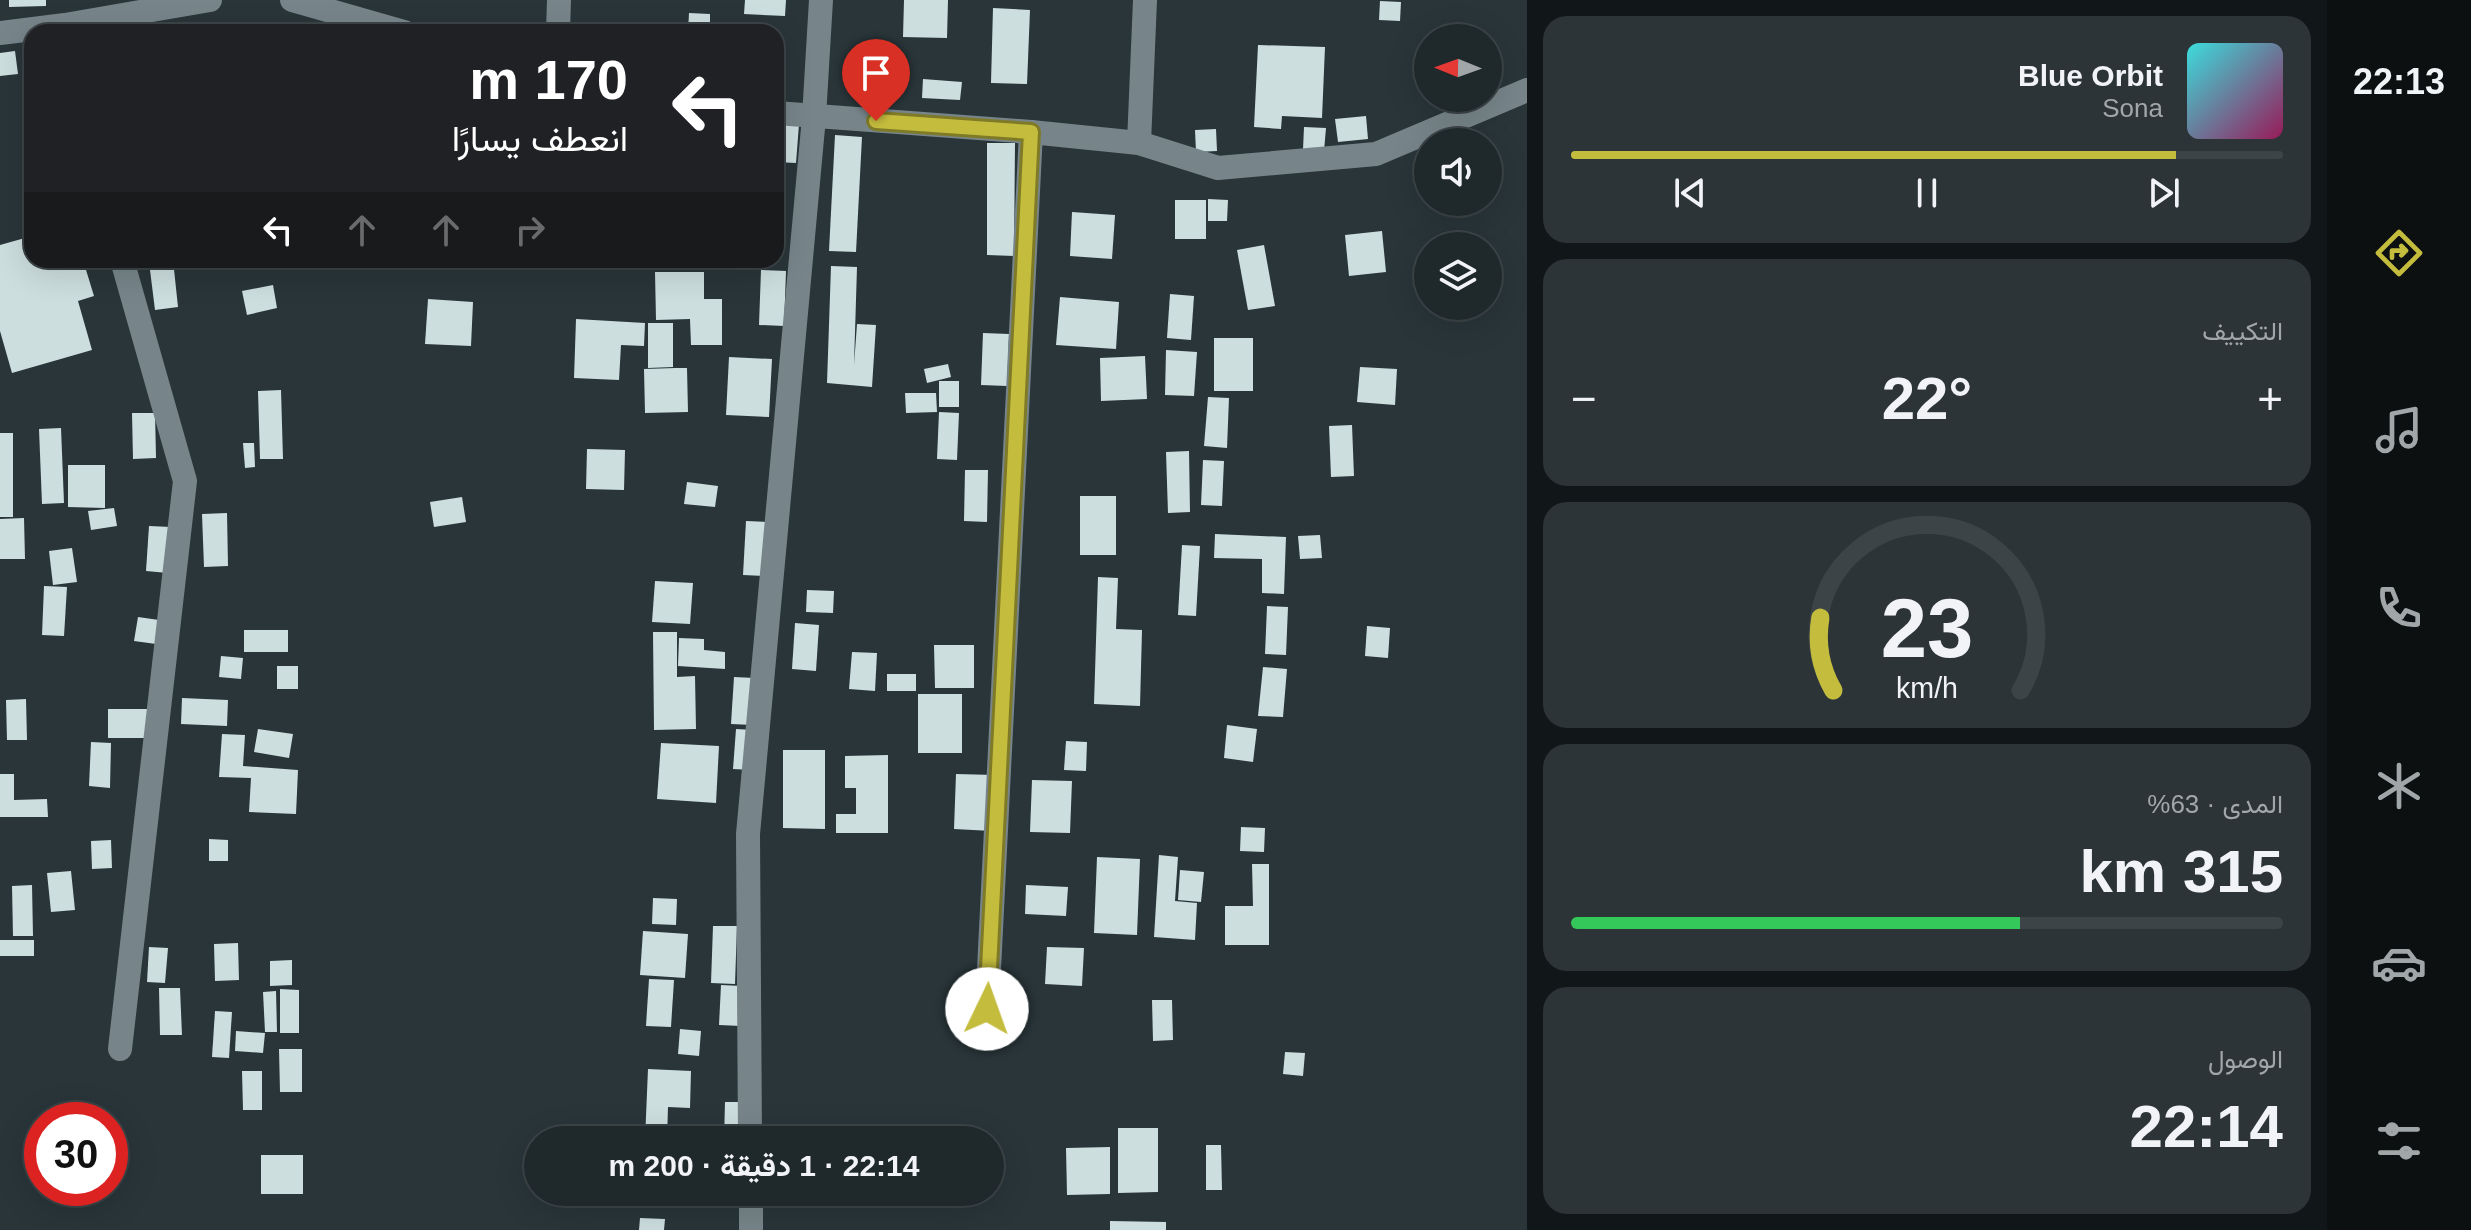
<!DOCTYPE html>
<html lang="ar">
<meta charset="utf-8">
<style>
:root{--surface:#1f282b;--page:#2c3437;--text:#f1f3f6;--muted:#a1a6a9;--line:#3c4447;--accent:#c4bc3d}
body{margin:0;font-family:Arial,Vazirmatn,sans-serif;background:var(--page);color:var(--text);direction:rtl;height:100vh;display:flex;flex-direction:column;font-size:30px;white-space:nowrap}
*{box-sizing:border-box;margin:0}
p{font-size:26px;color:var(--muted)}
.icon{flex:none;width:44px;height:44px;fill:none;stroke:currentColor;stroke-width:2;stroke-linecap:round;stroke-linejoin:round}
.map{position:relative;flex:1;overflow:hidden;direction:ltr}
.panel{display:flex;flex-direction:column;gap:16px;padding:16px;background:#111618;width:800px}
.panel>*{flex:none}
.banner{position:absolute;left:24px;top:24px;width:760px;height:244px;border-radius:24px;box-shadow:0 8px 32px #0002,0 0 0 2px var(--line);direction:rtl;background:#202124;color:#fff;overflow:hidden}
.needle{width:52px;rotate:271deg}
.controls{position:absolute;left:1414px;top:24px;display:grid;gap:16px}
.controls a{display:grid;place-items:center;width:88px;height:88px;border-radius:50%;background:var(--surface);box-shadow:0 8px 32px #0002,0 0 0 2px var(--line);font-size:40px}
.speed{position:absolute;left:24px;top:1102px;display:flex;gap:16px;font-size:40px;font-weight:700;text-align:center}
.speed>*{display:grid;place-content:center;width:104px;height:104px;border-radius:50%;background:var(--surface);box-shadow:0 8px 32px #0002,0 0 0 2px var(--line);line-height:1}
.speed .limit{border:12px solid #d22;background:#fff;color:#111}
.pin{position:absolute;display:grid;place-items:center;width:68px;height:68px;color:#fff;margin:-82px -34px;border-radius:50% 50% 50% 0;rotate:-45deg;box-shadow:0 0 8px #0007}
.pin .icon{rotate:45deg}
.me{position:absolute;width:88px;margin:-44px;rotate:3deg;stroke-linejoin:round;filter:drop-shadow(0 0 6px #0008)}
.turn{display:flex;align-items:center;gap:28px;height:168px;padding:0 24px;font-size:36px}
.turn .icon{width:104px;height:104px;stroke-width:2.5}
.turn b{display:block;font-size:56px;line-height:68px}
.lanes{display:flex;align-items:center;height:76px;padding:0 24px;background:#0003;justify-content:center;gap:40px;direction:ltr}
.lanes .off{opacity:.35}
.big{font-size:60px;font-weight:700;line-height:1.1}
.panel .tile{flex:1;display:flex;flex-direction:column;justify-content:center;gap:12px;min-width:0;padding:0 28px;border-radius:24px;background:var(--page)}
.panel .dial{align-items:center;gap:0}
.dial svg{height:208px;overflow:visible;fill:none;stroke:var(--line);stroke-width:7;stroke-linecap:round;text-anchor:middle}
.dial text{fill:var(--text);stroke:none}
.song{display:flex;align-items:center;gap:24px}
.cover{width:96px;height:96px;border-radius:12px;background:linear-gradient(135deg,hsl(180 70% 55%),hsl(330 70% 35%))}
.played{height:8px;border-radius:4px;background:linear-gradient(90deg,var(--accent) 85%,var(--line) 85%)}
.keys{display:flex;justify-content:space-around;direction:ltr}
.heat{display:flex;justify-content:space-between;align-items:center;font-size:44px;direction:ltr}
.charge{height:12px;border-radius:6px;background:linear-gradient(90deg,#34c759 63%,var(--line) 0)}
.trip{position:absolute;left:524px;top:1126px;width:480px;height:80px;border-radius:40px;background:var(--surface);box-shadow:0 8px 32px #0002,0 0 0 2px var(--line);font-weight:700;line-height:80px;text-align:center;direction:rtl}
main{display:flex;flex:1;min-height:0}
.dock{display:flex;flex-direction:column;width:144px;justify-content:space-around;align-items:center;background:#0c1011;color:var(--muted)}
.dock .icon{width:56px;height:56px}
.dock .selected{color:var(--accent)}
.dock b{font-size:36px;color:var(--text)}
.map>svg:first-child{display:block}
.building{fill:#cddede}
.lines{fill:none;stroke-linecap:round;stroke-linejoin:round}
.minor{stroke:#77858a;stroke-width:24}
.route-casing{stroke:#7f7a28;stroke-width:20}
.route{stroke:#c4bc3d;stroke-width:14}
</style>
<main>
<nav class="dock">
<b>22:13</b>
<svg class="icon selected" aria-label="directions" viewBox="0 0 24 24"><path d="M12 3l9 9-9 9-9-9zM9 14v-3h6M13 9l2 2-2 2"/></svg>
<svg class="icon" aria-label="music" viewBox="0 0 24 24"><path d="M9 18V5l10-2v13"/><circle cx="6" cy="18" r="3"/><circle cx="16" cy="16" r="3"/></svg>
<svg class="icon" aria-label="phone" viewBox="0 0 24 24"><path d="M5 4h4l2 5-3 2q2 4 5 5l2-3 5 2v4C11 20 4 13 5 4z"/></svg>
<svg class="icon" aria-label="climate" viewBox="0 0 24 24"><path d="M12 3v18M4 7l16 10M4 17L20 7"/></svg>
<svg class="icon" aria-label="car" viewBox="0 0 24 24"><path d="M5 17H2v-5l4-1 3-4h7l3 4 3 1v5h-3M9 17h6M6 11h13"/><circle cx="7" cy="17" r="2"/><circle cx="17" cy="17" r="2"/></svg>
<svg class="icon" aria-label="filters" viewBox="0 0 24 24"><path d="M4 7h16M4 17h16"/><circle cx="9" cy="7" r="2"/><circle cx="15" cy="17" r="2"/></svg>
</nav>
<section class="panel">
<div class="tile">
<div class="song"><i class="cover"></i><div><b>Blue Orbit</b><p>Sona</p></div></div>
<div class="played"></div>
<div class="keys"><svg class="icon" aria-label="previous" viewBox="0 0 24 24"><path d="M18 5L8 12l10 7zM5 5v14"/></svg><svg class="icon" aria-label="pause" viewBox="0 0 24 24"><path d="M8 5v14M16 5v14"/></svg><svg class="icon" aria-label="next" viewBox="0 0 24 24"><path d="M6 5l10 7-10 7zM19 5v14"/></svg></div>
</div>
<div class="tile"><p>التكييف</p>
<div class="heat"><a>−</a><b class="big">22°</b><a>+</a></div>
</div>
<div class="tile dial"><svg viewBox="0 0 100 80">
<path d="M14 69A42 42 0 1 1 86 69"/>
<path d="M14 69A42 42 0 0 1 9 41" stroke="#c4bc3d"/>
<text x="50" y="56" font-size="32" font-weight="700">23</text>
<text x="50" y="72" font-size="11">km/h</text>
</svg></div>
<div class="tile"><p>المدى · 63%</p><b class="big">315 km</b><div class="charge"></div></div>
<div class="tile"><p>الوصول</p><b class="big">22:14</b></div>
</section>
<div class="map">
<svg width="1527" height="1230" viewBox="0 0 1527 1230">
<rect width="100%" height="100%" fill="#293539"/>
<g class="building">
<polygon points="9,0 46,0 46,6 9,7"/>
<polygon points="745,0 786,0 785,16 744,14"/>
<polygon points="904,0 948,0 947,38 903,37"/>
<polygon points="1380,1 1401,2 1400,21 1379,20"/>
<polygon points="993,8 1030,10 1027,84 991,83"/>
<polygon points="689,13 710,14 710,32 688,32"/>
<polygon points="1258,45 1325,47 1322,118 1282,116 1281,129 1254,127"/>
<polygon points="15,51 18,74 0,76 0,53"/>
<polygon points="923,79 962,82 960,100 922,98"/>
<polygon points="1366,116 1368,139 1338,142 1335,119"/>
<polygon points="776,122 799,124 796,163 776,162"/>
<polygon points="1304,127 1326,128 1324,151 1303,150"/>
<polygon points="1216,129 1217,151 1196,152 1195,130"/>
<polygon points="835,135 862,137 856,252 829,251"/>
<polygon points="987,143 1015,143 1014,256 987,255"/>
<polygon points="1208,199 1228,200 1227,221 1208,221"/>
<rect x="1175" y="200" width="31" height="39"/>
<polygon points="1072,212 1115,215 1112,259 1070,256"/>
<polygon points="1382,231 1386,272 1349,276 1345,235"/>
<polygon points="32,236 32,260 83,260 94,296 78,301 92,350 12,373 0,331 0,245"/>
<polygon points="1264,245 1275,306 1248,310 1237,250"/>
<polygon points="173,260 178,307 155,310 149,262"/>
<polygon points="656,260 701,260 700,268 656,265"/>
<polygon points="704,260 748,260 748,269 704,267"/>
<polygon points="831,266 857,267 854,365 857,324 876,325 872,387 827,383"/>
<polygon points="761,270 786,271 784,326 759,325"/>
<polygon points="655,272 704,272 704,299 722,299 722,345 691,345 690,319 656,320"/>
<polygon points="273,285 277,308 247,315 242,291"/>
<polygon points="1170,294 1194,296 1191,340 1167,338"/>
<polygon points="1060,297 1119,302 1116,349 1056,345"/>
<polygon points="428,299 473,302 471,346 425,344"/>
<polygon points="576,319 645,323 644,346 621,345 619,380 574,378"/>
<polygon points="648,323 673,323 673,367 648,368"/>
<polygon points="983,333 1009,334 1007,386 981,385"/>
<rect x="1214" y="338" width="39" height="53"/>
<polygon points="1166,350 1197,352 1194,396 1165,395"/>
<polygon points="1145,356 1147,399 1101,401 1100,358"/>
<polygon points="729,357 772,359 769,417 726,415"/>
<polygon points="948,364 951,377 927,383 924,369"/>
<polygon points="1360,367 1397,369 1395,405 1357,402"/>
<polygon points="675,368 687,368 688,412 645,413 644,369"/>
<rect x="939" y="381" width="20" height="26"/>
<polygon points="281,390 283,459 260,459 258,391"/>
<polygon points="905,393 936,393 937,412 906,413"/>
<polygon points="1208,397 1229,398 1227,448 1204,446"/>
<polygon points="939,412 959,413 957,460 937,459"/>
<polygon points="132,413 155,413 156,458 133,459"/>
<polygon points="1352,425 1354,476 1331,477 1329,426"/>
<polygon points="61,428 64,503 42,504 39,429"/>
<rect x="0" y="433" width="13" height="84"/>
<polygon points="243,443 254,443 255,467 245,468"/>
<polygon points="587,449 625,450 624,490 586,489"/>
<polygon points="1189,451 1190,512 1168,513 1166,452"/>
<polygon points="1203,460 1224,461 1222,506 1201,505"/>
<polygon points="68,465 105,465 105,508 68,507"/>
<polygon points="965,470 988,470 987,522 964,521"/>
<polygon points="687,482 718,486 715,507 684,504"/>
<rect x="1080" y="496" width="36" height="59"/>
<polygon points="462,497 466,522 434,527 430,502"/>
<polygon points="114,508 117,526 91,530 88,511"/>
<polygon points="227,513 228,566 204,567 202,514"/>
<polygon points="24,518 25,559 0,559 0,519"/>
<polygon points="746,521 770,522 767,576 743,575"/>
<polygon points="149,526 171,527 168,573 146,571"/>
<polygon points="1215,534 1286,537 1284,594 1262,593 1262,559 1214,558"/>
<polygon points="1320,535 1322,558 1300,559 1298,536"/>
<polygon points="1182,545 1200,546 1196,616 1178,615"/>
<polygon points="72,548 77,582 53,585 49,551"/>
<polygon points="1098,577 1118,578 1116,629 1142,630 1140,706 1094,704"/>
<polygon points="655,581 693,583 690,624 652,622"/>
<polygon points="44,586 67,587 64,636 42,635"/>
<polygon points="807,590 834,591 833,613 806,612"/>
<polygon points="1267,606 1288,607 1286,655 1265,654"/>
<polygon points="138,617 159,620 156,644 134,641"/>
<polygon points="795,623 819,625 816,671 792,669"/>
<polygon points="1367,626 1390,628 1388,658 1365,656"/>
<rect x="244" y="630" width="44" height="22"/>
<polygon points="653,632 677,632 677,677 695,676 696,729 654,730"/>
<polygon points="679,638 704,639 704,650 725,652 725,669 678,666"/>
<polygon points="934,645 974,645 974,688 935,688"/>
<polygon points="852,652 877,653 875,691 849,689"/>
<polygon points="221,656 243,658 241,679 219,677"/>
<rect x="277" y="666" width="21" height="23"/>
<polygon points="1263,667 1287,669 1283,717 1258,716"/>
<rect x="887" y="674" width="29" height="17"/>
<polygon points="734,677 755,678 753,725 731,724"/>
<rect x="918" y="694" width="44" height="59"/>
<polygon points="182,698 228,700 227,726 181,724"/>
<polygon points="26,699 27,740 7,740 6,700"/>
<rect x="108" y="709" width="45" height="29"/>
<polygon points="1227,725 1257,729 1253,762 1224,758"/>
<polygon points="258,729 293,734 289,758 254,752"/>
<polygon points="736,729 754,730 752,770 733,769"/>
<polygon points="222,734 245,735 243,766 298,770 296,814 249,812 251,778 219,777"/>
<polygon points="1066,741 1087,742 1086,771 1064,770"/>
<polygon points="91,742 111,743 110,788 89,786"/>
<polygon points="661,743 719,746 716,803 657,799"/>
<polygon points="783,750 825,750 825,829 783,828"/>
<polygon points="888,755 888,833 836,833 836,814 856,814 856,788 845,788 845,756"/>
<polygon points="0,774 14,774 14,800 47,799 48,817 0,817"/>
<polygon points="956,774 995,775 992,831 954,829"/>
<polygon points="1032,780 1072,781 1070,833 1030,832"/>
<polygon points="1241,827 1265,828 1264,852 1240,851"/>
<polygon points="209,839 228,840 228,861 209,861"/>
<polygon points="111,840 112,868 92,869 91,841"/>
<polygon points="1159,855 1178,857 1175,901 1197,903 1195,940 1154,937"/>
<polygon points="1097,857 1140,859 1137,935 1094,933"/>
<polygon points="1252,864 1269,864 1269,945 1225,945 1225,906 1253,906"/>
<polygon points="1180,870 1204,872 1201,902 1178,900"/>
<polygon points="71,871 75,910 51,912 47,873"/>
<polygon points="32,885 33,936 13,936 12,886"/>
<polygon points="1026,885 1068,887 1066,916 1025,914"/>
<polygon points="653,898 677,899 676,925 652,924"/>
<polygon points="713,926 737,926 735,984 711,983"/>
<polygon points="643,931 688,934 685,978 640,975"/>
<rect x="0" y="940" width="34" height="16"/>
<polygon points="238,943 239,980 215,981 214,944"/>
<polygon points="149,947 168,948 165,983 147,982"/>
<polygon points="1047,947 1084,948 1082,986 1045,984"/>
<polygon points="292,960 292,985 270,986 270,961"/>
<polygon points="649,979 674,980 671,1027 646,1026"/>
<polygon points="721,985 742,986 741,1026 719,1025"/>
<polygon points="159,988 180,988 182,1035 160,1035"/>
<polygon points="280,989 299,990 299,1033 280,1033"/>
<polygon points="276,991 277,1032 265,1032 263,992"/>
<polygon points="1152,1000 1172,1000 1173,1040 1153,1041"/>
<polygon points="215,1011 232,1012 229,1058 212,1057"/>
<polygon points="680,1029 701,1031 699,1056 678,1054"/>
<polygon points="236,1031 265,1033 263,1053 235,1051"/>
<polygon points="279,1049 302,1049 302,1092 280,1092"/>
<polygon points="1285,1052 1305,1053 1303,1076 1283,1074"/>
<polygon points="648,1069 691,1071 690,1108 668,1107 667,1140 645,1140"/>
<polygon points="242,1071 262,1071 262,1110 243,1110"/>
<polygon points="725,1102 740,1102 739,1140 724,1140"/>
<polygon points="1118,1128 1158,1128 1158,1192 1118,1193"/>
<polygon points="1206,1145 1221,1145 1222,1190 1206,1190"/>
<polygon points="1110,1147 1110,1194 1067,1195 1066,1148"/>
<rect x="261" y="1155" width="42" height="39"/>
<polygon points="636,1192 675,1192 674,1206 636,1204"/>
<polygon points="640,1218 665,1219 664,1230 639,1230"/>
<polygon points="1110,1221 1166,1222 1166,1230 1110,1230"/>
</g>
<g class="lines">
<g class="minor">
<polyline points="292,0 404,32"/>
<polyline points="558,32 559,0"/>
<polyline points="0,33 65,25 210,0"/>
<polyline points="776,113 1031,132 1139,143 1218,168 1376,154 1527,90"/>
<polyline points="1139,143 1145,0"/>
<polyline points="987,1009 1031,132"/>
<polyline points="120,1049 185,481 122,260"/>
<polyline points="750,1140 748,834 814,117 821,0"/>
<polyline points="751,1192 751,1230"/>
</g>
</g>
<g class="lines">
<g class="route-casing">
<polyline id="route" points="876,121 1031,132 987,1009"/>
</g>
<use href="#route" class="route"/>
</g>
</svg>
<div class="controls">
<a><svg class="needle" viewBox="-14 -14 28 28"><path d="M0-13l5 13h-10z" fill="#e53935"/><path d="M0 13l5-13h-10z" fill="#a1a6a9"/></svg></a>
<a><svg class="icon" aria-label="sound" viewBox="0 0 24 24"><path d="M4 9h4l5-4v14l-5-4H4zM17 9q2 3 0 6"/></svg></a>
<a><svg class="icon" aria-label="layers" viewBox="0 0 24 24"><path d="M12 4l9 5-9 5-9-5zM3 14l9 5 9-5"/></svg></a>
</div>
<div class="speed"><div class="limit">30</div></div>
<div class="pin" style="left:876px;top:121px;background:#d93025"><svg class="icon" aria-label="arrive" viewBox="0 0 24 24"><path d="M6 21V4h12l-3 4 3 4H6"/></svg></div>
<svg class="me" style="left:987px;top:1009px" viewBox="-20 -20 40 40"><circle r="19" fill="#fff"/><path d="M0-13L10 11 0 6-10 11z" fill="#c4bc3d"/></svg>
<div class="trip">22:14 · 1 دقيقة · 200 m</div>
<div class="banner">
<div class="turn"><svg class="icon" aria-label="left" viewBox="0 0 24 24"><path d="M17 20v-9H6M10 6l-5 5 5 5"/></svg><div><b>170 m</b>انعطف يسارًا</div></div>
<div class="lanes"><svg class="icon" aria-label="left" viewBox="0 0 24 24"><path d="M17 20v-9H6M10 6l-5 5 5 5"/></svg><svg class="icon off" aria-label="ahead" viewBox="0 0 24 24"><path d="M12 20V5M6 11l6-6 6 6"/></svg><svg class="icon off" aria-label="ahead" viewBox="0 0 24 24"><path d="M12 20V5M6 11l6-6 6 6"/></svg><svg class="icon off" aria-label="right" viewBox="0 0 24 24"><path d="M7 20v-9h11M14 6l5 5-5 5"/></svg></div>
</div>
</div>
</main>
